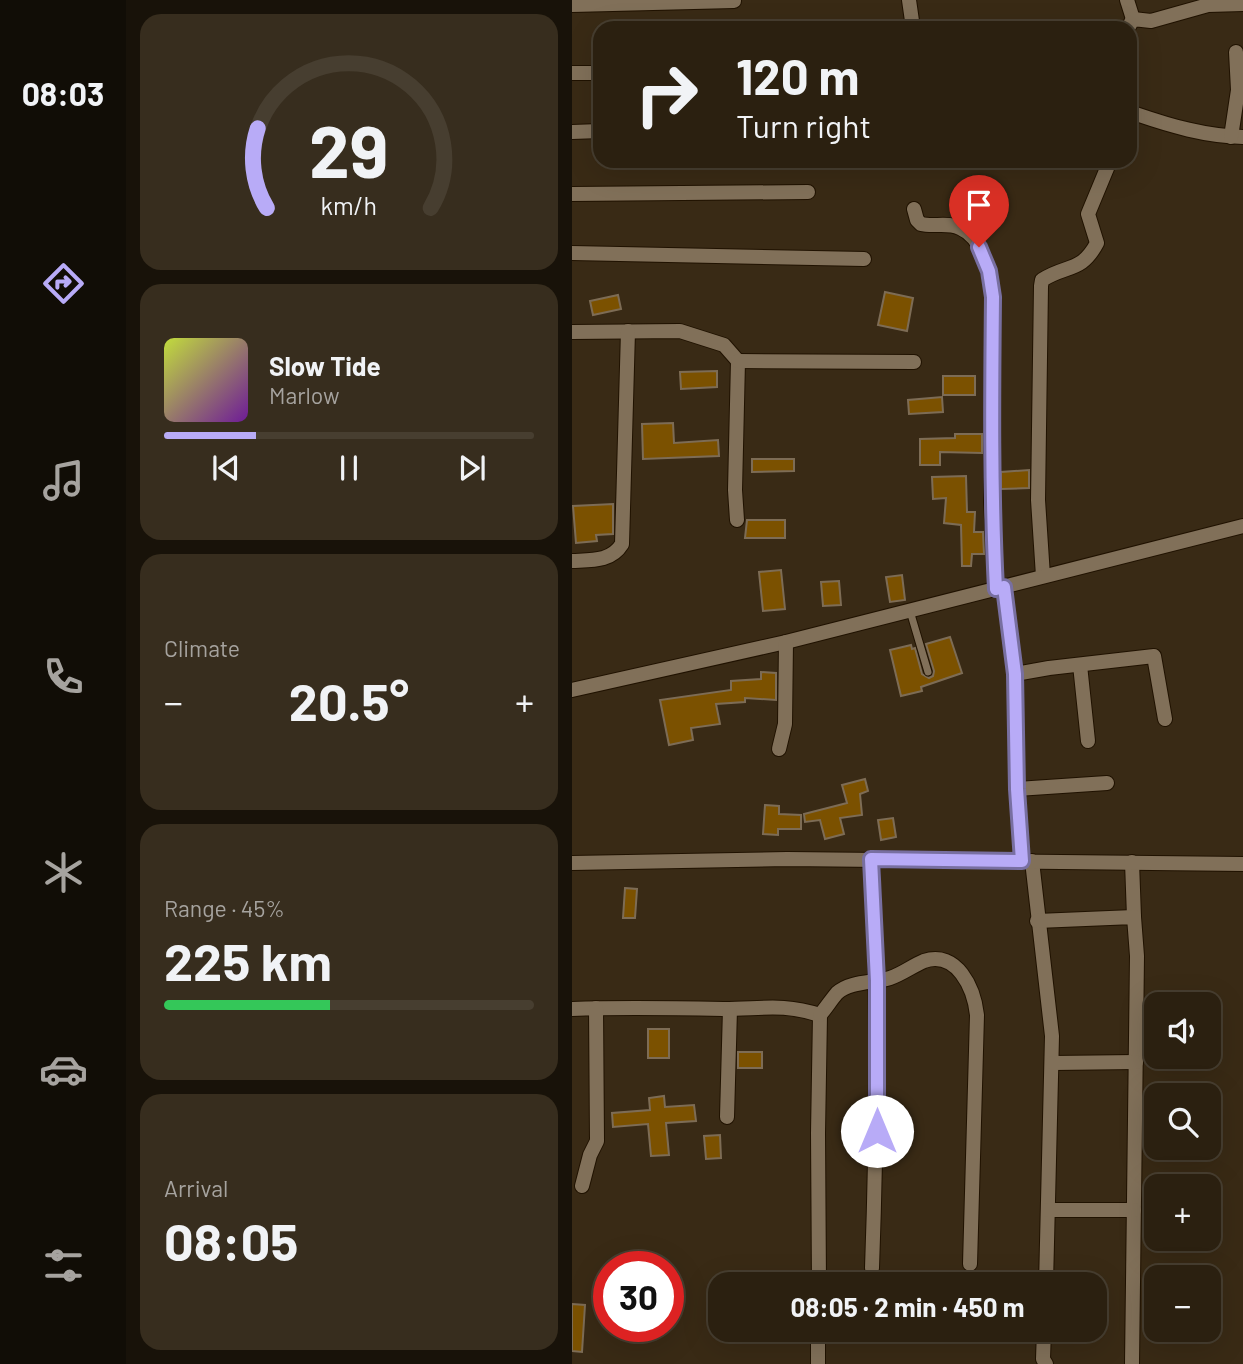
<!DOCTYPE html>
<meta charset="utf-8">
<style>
:root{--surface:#2b2010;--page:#372d1e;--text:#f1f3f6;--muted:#a6a39f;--line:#473e30;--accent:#b8abf7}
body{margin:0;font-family:Barlow,sans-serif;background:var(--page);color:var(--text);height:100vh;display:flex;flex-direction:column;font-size:26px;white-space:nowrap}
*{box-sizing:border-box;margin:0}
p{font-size:23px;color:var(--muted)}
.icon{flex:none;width:38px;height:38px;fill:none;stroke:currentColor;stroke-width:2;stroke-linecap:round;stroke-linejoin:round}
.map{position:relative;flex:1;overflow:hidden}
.panel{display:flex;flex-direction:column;gap:14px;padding:14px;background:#181209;width:446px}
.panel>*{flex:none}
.guide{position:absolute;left:21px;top:21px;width:544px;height:147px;border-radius:21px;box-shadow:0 7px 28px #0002,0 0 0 2px var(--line);background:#2b2010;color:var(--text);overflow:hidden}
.buttons{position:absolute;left:572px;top:992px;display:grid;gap:14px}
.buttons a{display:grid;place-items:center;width:77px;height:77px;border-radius:14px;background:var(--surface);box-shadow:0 7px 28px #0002,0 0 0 2px var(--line);font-size:35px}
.speed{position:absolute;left:21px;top:1251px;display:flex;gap:14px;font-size:35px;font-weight:700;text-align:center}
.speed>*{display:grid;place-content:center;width:91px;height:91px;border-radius:50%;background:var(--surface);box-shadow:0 7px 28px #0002,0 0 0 2px var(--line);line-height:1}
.speed .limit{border:10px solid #d22;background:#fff;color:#111}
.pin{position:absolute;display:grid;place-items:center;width:60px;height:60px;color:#fff;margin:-72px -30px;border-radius:50% 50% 50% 0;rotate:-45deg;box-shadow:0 0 7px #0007}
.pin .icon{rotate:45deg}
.me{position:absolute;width:77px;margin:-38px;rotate:0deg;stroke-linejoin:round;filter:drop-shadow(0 0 5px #0008)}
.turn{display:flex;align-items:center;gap:24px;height:147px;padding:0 28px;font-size:32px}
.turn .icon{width:91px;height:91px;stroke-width:2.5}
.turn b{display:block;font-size:49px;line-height:60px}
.big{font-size:52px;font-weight:700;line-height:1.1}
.panel .tile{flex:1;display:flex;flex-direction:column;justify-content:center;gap:10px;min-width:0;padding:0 24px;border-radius:21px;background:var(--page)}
.panel .dial{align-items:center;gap:0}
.dial svg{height:182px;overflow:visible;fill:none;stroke:var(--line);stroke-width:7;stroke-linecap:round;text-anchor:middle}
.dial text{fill:var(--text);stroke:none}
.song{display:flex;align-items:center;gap:21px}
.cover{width:84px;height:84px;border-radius:10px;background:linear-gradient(135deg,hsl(70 70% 55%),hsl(280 70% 35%))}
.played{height:7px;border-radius:4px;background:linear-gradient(90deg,var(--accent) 25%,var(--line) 25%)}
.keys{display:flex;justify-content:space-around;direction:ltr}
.heat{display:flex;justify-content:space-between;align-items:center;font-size:38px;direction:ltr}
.charge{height:10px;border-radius:5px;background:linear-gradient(90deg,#34c759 45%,var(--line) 0)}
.trip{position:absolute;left:136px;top:1272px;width:399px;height:70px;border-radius:21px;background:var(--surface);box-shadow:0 7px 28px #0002,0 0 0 2px var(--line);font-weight:700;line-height:70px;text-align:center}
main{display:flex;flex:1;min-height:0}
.dock{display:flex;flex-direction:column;width:126px;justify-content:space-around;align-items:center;background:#110d06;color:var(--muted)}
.dock .icon{width:49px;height:49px}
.dock .active{color:var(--accent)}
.dock b{font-size:32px;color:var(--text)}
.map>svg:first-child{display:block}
.building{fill:#7b5100;stroke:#7d6c55;stroke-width:2}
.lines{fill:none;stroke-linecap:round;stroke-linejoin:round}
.service-casing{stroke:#201200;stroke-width:9}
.minor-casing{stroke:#201200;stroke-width:16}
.service{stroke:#817059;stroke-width:7}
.minor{stroke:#817059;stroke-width:14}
.route-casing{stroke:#786fa1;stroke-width:18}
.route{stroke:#b8abf7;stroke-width:12}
</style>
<main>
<nav class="dock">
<b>08:03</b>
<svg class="icon active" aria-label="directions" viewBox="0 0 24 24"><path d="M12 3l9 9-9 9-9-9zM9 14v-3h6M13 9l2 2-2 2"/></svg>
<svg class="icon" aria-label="music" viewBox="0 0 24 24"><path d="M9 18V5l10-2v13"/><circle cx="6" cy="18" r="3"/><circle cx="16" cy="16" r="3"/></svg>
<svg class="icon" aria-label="phone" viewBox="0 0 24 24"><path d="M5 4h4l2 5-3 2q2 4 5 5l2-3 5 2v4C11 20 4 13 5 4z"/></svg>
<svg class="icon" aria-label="climate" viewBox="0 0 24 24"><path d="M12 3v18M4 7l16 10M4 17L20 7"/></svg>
<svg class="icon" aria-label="car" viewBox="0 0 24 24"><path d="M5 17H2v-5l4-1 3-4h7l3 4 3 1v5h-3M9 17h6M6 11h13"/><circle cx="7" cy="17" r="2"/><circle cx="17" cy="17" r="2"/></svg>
<svg class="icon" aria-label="filters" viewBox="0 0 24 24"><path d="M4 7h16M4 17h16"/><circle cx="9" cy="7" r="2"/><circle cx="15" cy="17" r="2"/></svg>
</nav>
<section class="panel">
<div class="tile dial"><svg viewBox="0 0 100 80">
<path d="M14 69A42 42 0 1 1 86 69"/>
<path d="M14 69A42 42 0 0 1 10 34" stroke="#b8abf7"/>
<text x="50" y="56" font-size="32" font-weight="700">29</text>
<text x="50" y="72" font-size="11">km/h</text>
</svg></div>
<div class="tile">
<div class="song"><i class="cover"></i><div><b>Slow Tide</b><p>Marlow</p></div></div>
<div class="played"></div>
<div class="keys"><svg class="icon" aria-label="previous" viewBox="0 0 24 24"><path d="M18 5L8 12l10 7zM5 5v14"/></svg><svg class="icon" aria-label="pause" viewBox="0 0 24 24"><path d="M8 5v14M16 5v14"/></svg><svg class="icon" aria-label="next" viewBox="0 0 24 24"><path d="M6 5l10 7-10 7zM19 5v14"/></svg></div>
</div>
<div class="tile"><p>Climate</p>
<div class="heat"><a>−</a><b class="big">20.5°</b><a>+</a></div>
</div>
<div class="tile"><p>Range · 45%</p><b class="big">225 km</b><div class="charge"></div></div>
<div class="tile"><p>Arrival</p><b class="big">08:05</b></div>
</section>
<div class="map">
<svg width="671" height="1364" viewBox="0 0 671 1364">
<rect width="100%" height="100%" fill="#392a15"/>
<g class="building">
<polygon points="313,292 341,298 335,331 306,325"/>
<polygon points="46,295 49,309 21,315 18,301"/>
<polygon points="145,371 145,387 109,389 108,372"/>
<rect x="371" y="376" width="32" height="19"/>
<polygon points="370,397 371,412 337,414 336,400"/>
<polygon points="101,423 102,443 146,440 147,456 71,459 70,424"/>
<polygon points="383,434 410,434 410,453 368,452 368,465 348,465 348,439 383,438"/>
<polygon points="180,459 222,459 222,471 180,472"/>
<polygon points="457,470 457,488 429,489 429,472"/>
<polygon points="394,476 395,512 403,512 402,532 411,532 412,554 400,554 399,566 390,566 389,525 372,523 374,498 361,499 360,477"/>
<polygon points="41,504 41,534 24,535 25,541 4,543 1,506"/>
<polygon points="175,520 213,520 213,538 173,538"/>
<polygon points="209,570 213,609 191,611 187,572"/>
<polygon points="330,575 333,600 318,602 314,577"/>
<polygon points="267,581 269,605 251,606 249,582"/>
<polygon points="378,637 390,673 349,687 350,691 329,696 318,650 339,645 340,649 343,648 350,674 357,678 361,676 362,671 354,644"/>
<polygon points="189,672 204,673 204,700 173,698 173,702 144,704 148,724 119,728 121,740 97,745 88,700 159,690 159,681 189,679"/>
<polygon points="293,779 296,791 288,794 290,815 268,818 272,834 253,839 248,820 233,822 232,814 275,803 270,785"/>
<polygon points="193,805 207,806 207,814 229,815 229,829 206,829 206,835 191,834"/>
<polygon points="321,818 324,837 309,840 306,820"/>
<polygon points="53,888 65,889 63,918 51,918"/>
<rect x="76" y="1029" width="21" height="29"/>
<rect x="166" y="1052" width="24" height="16"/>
<polygon points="92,1096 93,1107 122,1105 124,1121 94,1123 97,1155 79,1156 76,1124 41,1127 40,1113 78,1110 77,1098"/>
<polygon points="148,1135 149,1158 134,1159 132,1136"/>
<polygon points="0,1304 13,1305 10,1352 0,1351"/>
</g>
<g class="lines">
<g class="service-casing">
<polyline id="service" points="338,611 356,672"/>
</g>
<g class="minor-casing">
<g id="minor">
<polyline points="337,0 341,28"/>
<polyline points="555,0 561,19"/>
<polyline points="0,5 162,1"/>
<polyline points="556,28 561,19 579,21 636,5 671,4"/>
<polyline points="0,73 28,73"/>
<path d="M558,117L564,114C599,126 633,136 671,137"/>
<polyline points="0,132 28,131"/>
<polyline points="659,137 666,90 664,52"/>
<polyline points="0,194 236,192"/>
<path d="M342,209L345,220L349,224C361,227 377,222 388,228C413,239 417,273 421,297L419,502L424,589"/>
<polyline points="0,253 292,259"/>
<polyline points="0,332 108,331 152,345 166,361 163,490 165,520"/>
<polyline points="166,361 342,362"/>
<path d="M0,561C19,560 39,562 50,544L56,331"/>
<path d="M471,576L466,500L469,286L470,280C495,264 509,273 525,243L516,214L538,161"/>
<polyline points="432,587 443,674 445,789 450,861"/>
<polyline points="508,665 516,741"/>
<polyline points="443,674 477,668 582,656 593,719"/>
<polyline points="0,690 214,642 671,526"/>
<polyline points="207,749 213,724 214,642"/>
<polyline points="445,789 535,783"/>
<path d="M300,859C306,997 305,1131 300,1268"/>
<polyline points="460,861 480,1036 474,1284"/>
<polyline points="560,862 562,917"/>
<polyline points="0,863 215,859 671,864"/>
<polyline points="465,921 562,917 565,956 560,1364"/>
<path d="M0,1009C51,1007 101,1008 152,1009C189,1009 211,1003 248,1015L246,1133L247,1284"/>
<path d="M248,1015C254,1008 259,1000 265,993C278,981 302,983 318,978C330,974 340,966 352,961C385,950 402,988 405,1015L398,1264"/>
<polyline points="481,1063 564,1062"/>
<polyline points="155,1117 158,1009"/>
<polyline points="10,1186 18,1155 25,1141 24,1008"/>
<polyline points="476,1210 562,1210"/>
<polyline points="472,1330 471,1359 474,1364"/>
<polyline points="246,1364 246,1330"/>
</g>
</g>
<use href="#service" class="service"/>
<use href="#minor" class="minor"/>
</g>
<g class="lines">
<g class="route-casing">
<path id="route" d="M305,1131V981L299,859L450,861L445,789L443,674L432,587L424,589C419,491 420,394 421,297L417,271L407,247"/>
</g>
<use href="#route" class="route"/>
</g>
</svg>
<div class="buttons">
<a><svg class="icon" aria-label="sound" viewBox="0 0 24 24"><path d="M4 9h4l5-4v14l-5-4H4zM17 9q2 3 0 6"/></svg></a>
<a><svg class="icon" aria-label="search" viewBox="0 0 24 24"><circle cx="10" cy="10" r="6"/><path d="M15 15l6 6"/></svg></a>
<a>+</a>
<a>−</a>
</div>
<div class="speed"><div class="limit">30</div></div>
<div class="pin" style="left:407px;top:247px;background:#d93025"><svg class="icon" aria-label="arrive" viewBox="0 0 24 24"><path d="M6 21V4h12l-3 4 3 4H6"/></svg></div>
<svg class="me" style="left:305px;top:1131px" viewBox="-20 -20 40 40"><circle r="19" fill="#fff"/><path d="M0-13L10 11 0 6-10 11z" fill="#b8abf7"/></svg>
<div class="trip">08:05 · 2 min · 450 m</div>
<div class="guide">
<div class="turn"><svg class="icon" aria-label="right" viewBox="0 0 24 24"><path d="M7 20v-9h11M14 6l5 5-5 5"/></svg><div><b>120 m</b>Turn right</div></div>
</div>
</div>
</main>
